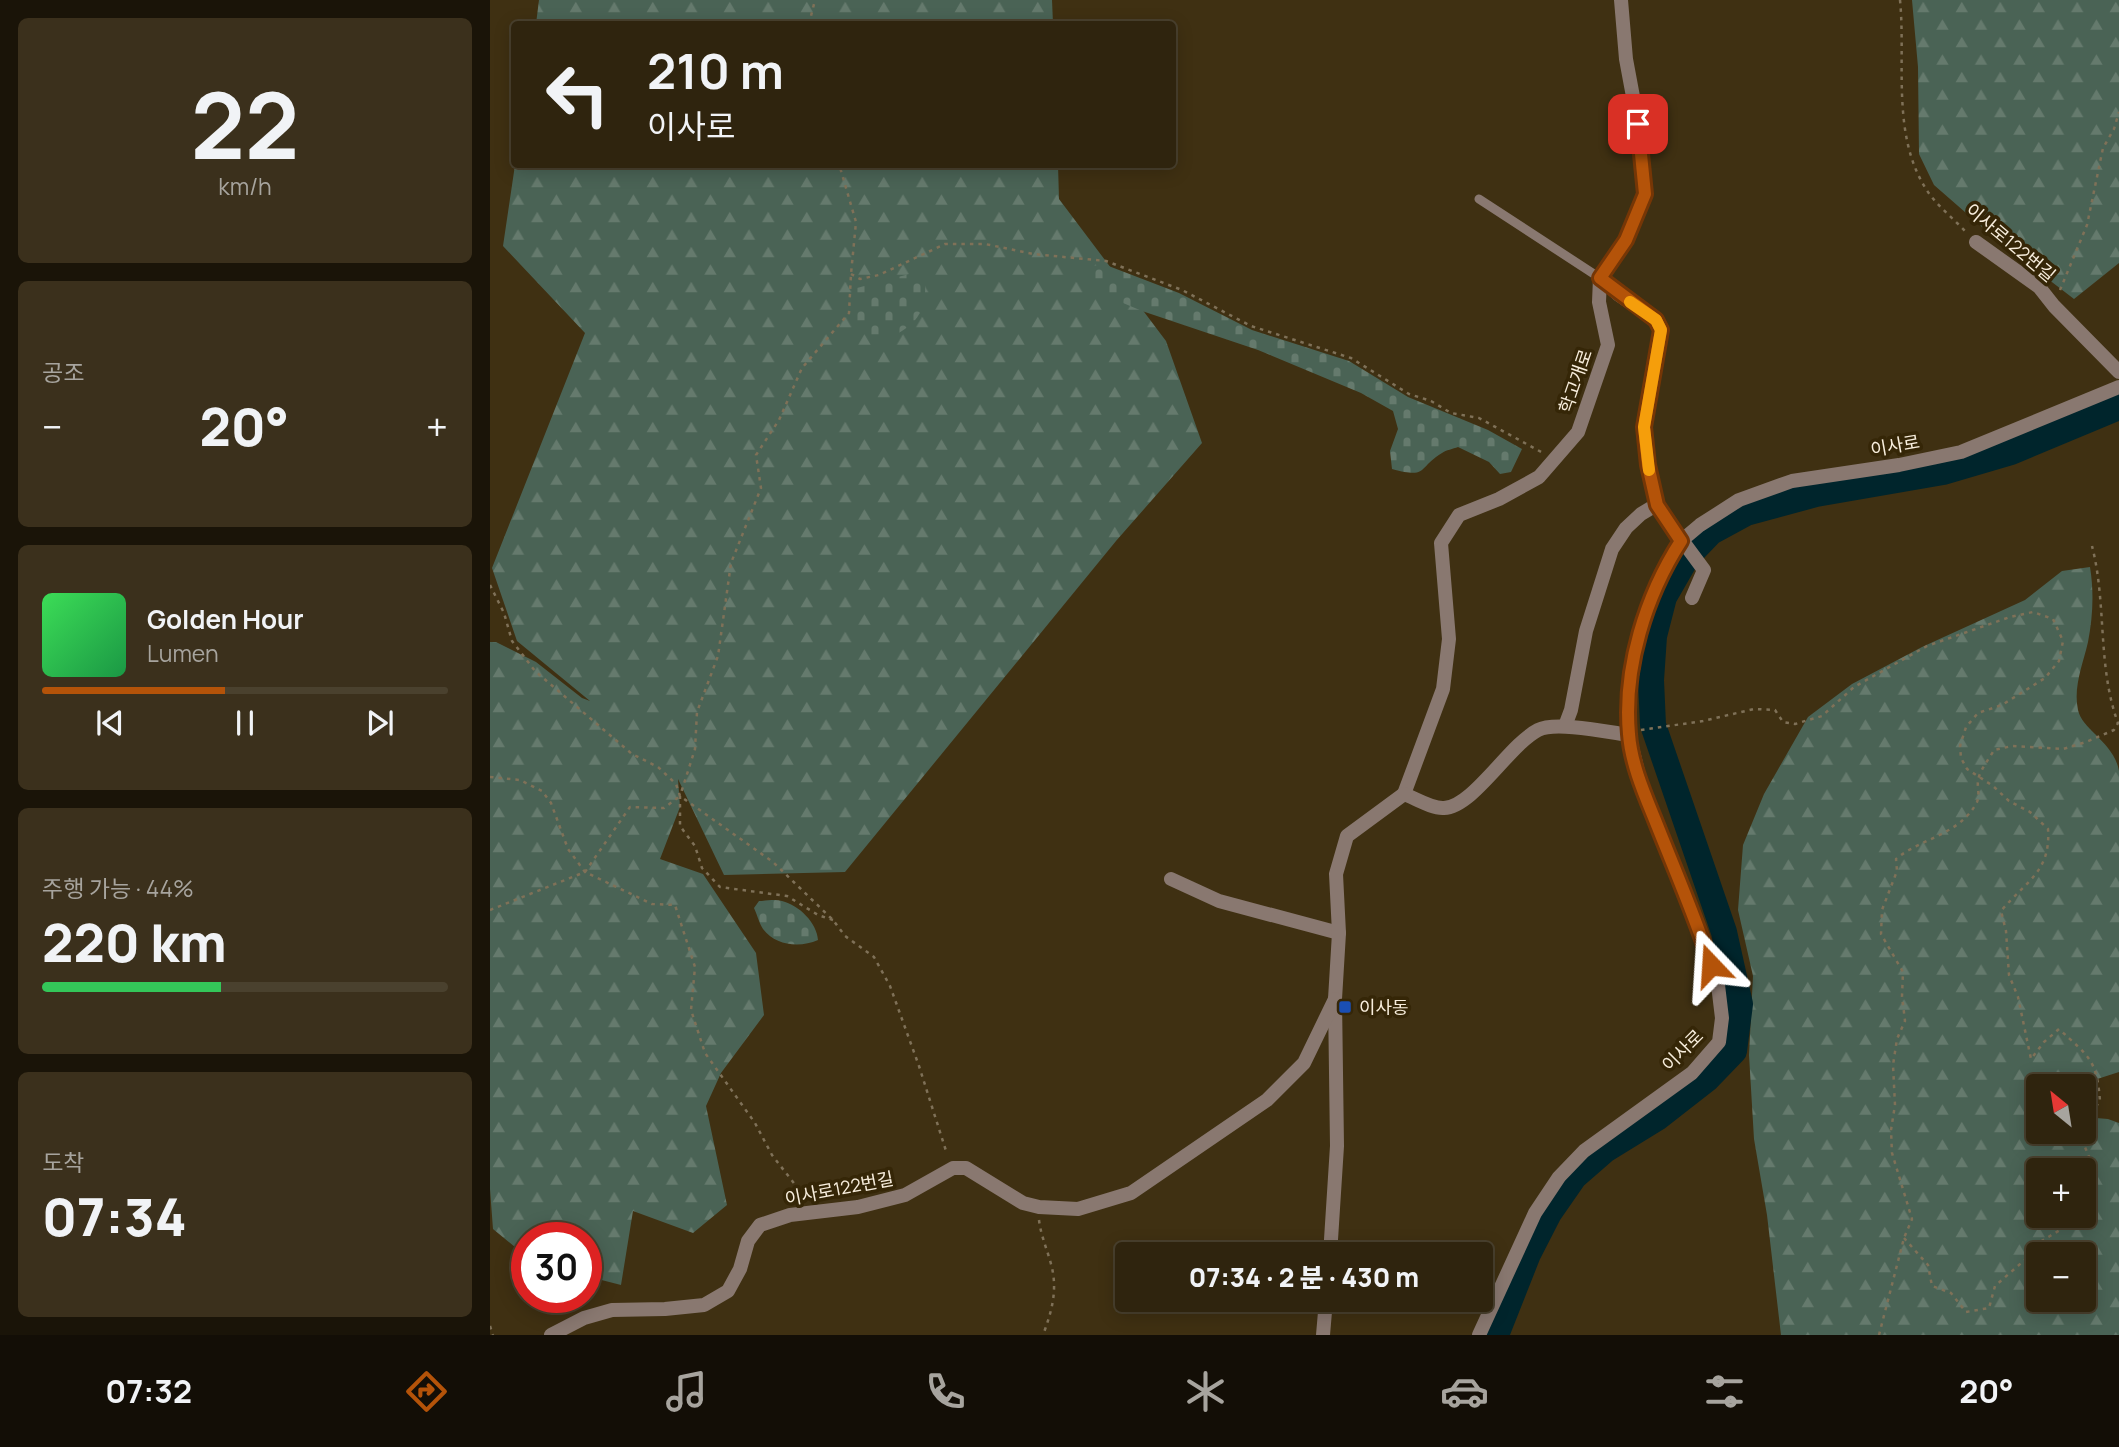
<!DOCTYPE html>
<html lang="ko">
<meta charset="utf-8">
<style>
:root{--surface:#2f240e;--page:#3b301c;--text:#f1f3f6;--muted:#a7a49e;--line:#4a412e;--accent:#b45309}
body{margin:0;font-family:Manrope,"Noto Sans KR",sans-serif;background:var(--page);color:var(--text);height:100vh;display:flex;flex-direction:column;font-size:26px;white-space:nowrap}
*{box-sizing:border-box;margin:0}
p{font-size:23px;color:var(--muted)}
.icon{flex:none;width:38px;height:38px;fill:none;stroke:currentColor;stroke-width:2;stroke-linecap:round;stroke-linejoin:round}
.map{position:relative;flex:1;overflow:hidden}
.side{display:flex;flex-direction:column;gap:18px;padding:18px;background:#1a1408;width:490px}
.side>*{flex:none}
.banner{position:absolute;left:21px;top:21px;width:665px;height:147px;border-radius:7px;box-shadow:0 4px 18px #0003,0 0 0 2px var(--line);background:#2f240e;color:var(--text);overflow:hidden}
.needle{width:46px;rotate:330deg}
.buttons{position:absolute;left:1536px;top:1074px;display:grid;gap:14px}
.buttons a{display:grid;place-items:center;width:70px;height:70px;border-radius:7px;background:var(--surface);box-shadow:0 4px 18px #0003,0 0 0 2px var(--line);font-size:35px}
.speed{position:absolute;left:21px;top:1222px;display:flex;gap:14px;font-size:35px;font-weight:700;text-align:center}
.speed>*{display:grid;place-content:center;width:91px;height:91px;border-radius:50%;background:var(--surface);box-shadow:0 4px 18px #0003,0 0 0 2px var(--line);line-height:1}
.speed .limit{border:10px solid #d22;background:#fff;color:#111}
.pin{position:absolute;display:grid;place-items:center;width:60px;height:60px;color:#fff;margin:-30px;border-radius:14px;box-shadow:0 4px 10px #0006}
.me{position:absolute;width:77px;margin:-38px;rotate:340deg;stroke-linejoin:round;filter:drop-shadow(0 0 5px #0008)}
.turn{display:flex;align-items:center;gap:24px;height:147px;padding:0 21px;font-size:32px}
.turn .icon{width:91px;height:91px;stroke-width:2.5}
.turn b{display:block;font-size:49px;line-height:60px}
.big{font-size:52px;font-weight:800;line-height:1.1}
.side .widget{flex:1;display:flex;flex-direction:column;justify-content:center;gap:10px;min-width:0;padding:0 24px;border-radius:10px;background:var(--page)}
.side .dial{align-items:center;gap:0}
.dial b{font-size:91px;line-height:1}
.song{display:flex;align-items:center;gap:21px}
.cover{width:84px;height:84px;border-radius:10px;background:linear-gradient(135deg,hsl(130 70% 55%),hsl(140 70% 35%))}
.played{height:7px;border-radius:4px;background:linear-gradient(90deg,var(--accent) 45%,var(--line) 45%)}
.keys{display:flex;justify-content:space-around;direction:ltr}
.heat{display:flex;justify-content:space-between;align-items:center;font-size:38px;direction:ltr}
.charge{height:10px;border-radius:5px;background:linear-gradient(90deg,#34c759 44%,var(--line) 0)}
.trip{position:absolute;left:625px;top:1242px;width:378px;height:70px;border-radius:7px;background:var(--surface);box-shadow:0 4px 18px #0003,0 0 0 2px var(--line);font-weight:800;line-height:70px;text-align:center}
.tabs{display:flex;height:112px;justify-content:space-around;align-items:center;background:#130e06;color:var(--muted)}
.tabs .icon{width:49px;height:49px}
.tabs .active{color:var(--accent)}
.tabs b{font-size:32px;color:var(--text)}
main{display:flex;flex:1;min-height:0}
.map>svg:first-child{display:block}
.forest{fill:url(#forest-firs);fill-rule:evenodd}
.cemetery{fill:url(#cemetery-stones)}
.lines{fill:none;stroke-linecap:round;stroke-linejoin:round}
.river{stroke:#00252c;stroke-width:26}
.path{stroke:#7f7158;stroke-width:2.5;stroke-dasharray:3.5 5;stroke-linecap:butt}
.lane{stroke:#897870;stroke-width:9}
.street{stroke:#897870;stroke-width:14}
.route-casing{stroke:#753606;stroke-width:18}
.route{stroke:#b45309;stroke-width:12}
.slow{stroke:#f59e0b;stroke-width:12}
.transit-dot{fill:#1a4fb4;stroke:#352607;stroke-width:2.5}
.labels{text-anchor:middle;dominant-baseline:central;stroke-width:7;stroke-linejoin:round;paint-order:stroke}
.street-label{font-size:18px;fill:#f8eedd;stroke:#352607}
.poi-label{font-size:18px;fill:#f8eedd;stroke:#352607;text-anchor:start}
</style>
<main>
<section class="side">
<div class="widget dial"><b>22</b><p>km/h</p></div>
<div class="widget"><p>공조</p>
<div class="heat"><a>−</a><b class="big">20°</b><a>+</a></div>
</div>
<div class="widget">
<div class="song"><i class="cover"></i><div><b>Golden Hour</b><p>Lumen</p></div></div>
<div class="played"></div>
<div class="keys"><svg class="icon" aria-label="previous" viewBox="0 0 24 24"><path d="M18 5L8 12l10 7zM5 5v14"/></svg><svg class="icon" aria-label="pause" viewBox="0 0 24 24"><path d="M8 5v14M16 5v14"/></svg><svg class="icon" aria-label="next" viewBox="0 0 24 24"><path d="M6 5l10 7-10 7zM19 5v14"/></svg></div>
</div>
<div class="widget"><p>주행 가능 · 44%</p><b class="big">220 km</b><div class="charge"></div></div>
<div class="widget"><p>도착</p><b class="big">07:34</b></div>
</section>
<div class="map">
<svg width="1629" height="1335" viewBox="0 0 1629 1335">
<defs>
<pattern id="forest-firs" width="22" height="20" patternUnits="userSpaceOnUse" patternTransform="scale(1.75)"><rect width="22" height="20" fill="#4a6355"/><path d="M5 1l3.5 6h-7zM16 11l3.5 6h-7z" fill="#657a6d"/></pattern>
<pattern id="cemetery-stones" width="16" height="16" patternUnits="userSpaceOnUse" patternTransform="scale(1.75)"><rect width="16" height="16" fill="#4a6355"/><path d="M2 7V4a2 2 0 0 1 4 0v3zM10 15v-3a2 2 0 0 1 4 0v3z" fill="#657a6d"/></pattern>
</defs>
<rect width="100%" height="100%" fill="#3f3012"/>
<g class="forest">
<polygon points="49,0 562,0 563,24 46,24"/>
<polygon points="1422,0 1629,0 1629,263 1584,299 1507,240 1444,185 1429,154 1428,67"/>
<polygon points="25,165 568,165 569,199 676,341 712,443 626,541 355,872 234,875 188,779 190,807 170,859 213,874 266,953 274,1015 231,1073 216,1106 237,1205 203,1233 143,1211 131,1285 96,1276 96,1237 37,1237 37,1257 3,1229 0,1189 0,642 6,642 46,662 92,698 100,701 27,641 2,568 95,333 13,246"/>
<path d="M1600,567C1604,592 1603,616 1598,642C1593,664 1583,687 1588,710C1592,730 1624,742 1629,771V1072L1601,1081L1594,1089V1087H1549V1132H1594V1117L1618,1119L1629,1123V1335H1291L1277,1215L1264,1139L1259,1055L1263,976L1248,910L1253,845L1274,794L1318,717L1362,684L1432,647L1535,600L1572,571ZM1549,1171H1594V1216H1549ZM1549,1255H1594V1300H1549Z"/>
</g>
<g class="cemetery">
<path d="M616,265L689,293L762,330L859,361L918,397L998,430L1032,449L1021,472L1010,474L999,462L968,447C963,449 956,450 952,453C927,468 939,479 902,469L900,451L908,429L903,411L871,393L768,350L652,311L607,292L594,273L596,266Z"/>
<path d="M423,273L435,283C437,318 420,329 390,342L363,327L362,303L367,288Z"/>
<path d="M269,901C277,901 285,899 292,901C309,905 327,923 328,940C310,948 286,946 273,929C269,923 267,914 264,908Z"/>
</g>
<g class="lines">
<polyline class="river" points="1006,1335 1038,1254 1059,1213 1084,1177 1115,1150 1167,1118 1217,1079 1244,1051 1250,1004 1234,932 1163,725 1161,680 1164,636 1174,597 1197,557 1221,532 1256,513 1326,494 1453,472 1521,452 1629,407"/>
<g class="path">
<path d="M1410,0C1416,62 1401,134 1436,189C1446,205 1463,218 1476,232"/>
<polyline points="319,24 325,0"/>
<polyline points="361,274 370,279 389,275 455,244 495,244 543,254 616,261 692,290 761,326 861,358 919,394 941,401 961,413 989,418 1053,453"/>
<polyline points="1570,290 1597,225 1613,148 1624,129 1629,112"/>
<polyline points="0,585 14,613 22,641 45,671 142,754 168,767 186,784 190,796 283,862 343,920 355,936 384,957 400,986 429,1066 457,1154"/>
<path d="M1151,730L1213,721L1264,709L1285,710L1293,722L1305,724L1332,716L1364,687L1437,646L1520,617L1543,612L1563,619L1573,641L1569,661L1555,678L1512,705L1488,713L1476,727L1470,746L1471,758L1477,769L1503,786L1519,801L1540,812L1558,829C1561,872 1536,881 1511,911L1516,931L1519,975L1528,997L1541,1059L1554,1042L1569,1029C1598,1056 1607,1059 1610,1101L1594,1123"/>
<polyline points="0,777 30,780 52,791 61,803 78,849 95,872 162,904 185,905 205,967 201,1010 215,1053 265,1123 282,1155 317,1200"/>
<polyline points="0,910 95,872 140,807 174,808 190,796"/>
<polyline points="343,920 328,915 297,896 230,887 212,868 205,846 190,826 190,796 205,749 207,712 228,656 241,563 271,488 266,455 289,420 312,368 359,313 361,274 366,222 349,164"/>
<path d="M1588,1132C1598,1154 1612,1177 1594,1200"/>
<path d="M549,1220C551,1236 557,1249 561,1264C568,1289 562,1311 553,1335"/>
<polyline points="1414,1238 1438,1265 1442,1286 1461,1293 1476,1312 1499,1308 1505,1286 1537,1258 1550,1242 1570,1230 1582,1216"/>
<polyline points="0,1326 3,1335"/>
<path d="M1389,1335L1414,1238L1422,1219L1402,1153L1401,1130L1405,1105L1403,1065L1407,1039L1415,1021L1412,996L1413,972L1391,934L1392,910L1407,871L1406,859C1431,838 1470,835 1487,802C1490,795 1487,787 1488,780C1490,770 1499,759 1504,750L1522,746L1573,749L1596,742L1624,730L1628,723C1607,666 1617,604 1602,546"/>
</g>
<polyline class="lane" points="989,199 1110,278"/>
<g class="street">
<polyline points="1486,242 1549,287 1564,306 1629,372"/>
<polyline points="1110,278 1129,295 1166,320 1171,330 1154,427 1158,465 1166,505 1214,570 1202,598"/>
<polyline points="1075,726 1081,710 1096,631 1122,549 1136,528 1151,514 1166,505"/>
<polyline points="914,794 953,689 959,639 951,543 969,515 1009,499 1049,477 1088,432 1118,345 1109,302 1110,278 1136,240 1155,194 1152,145 1136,59 1131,0"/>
<path d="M914,794C925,798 942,809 954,808C983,807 1019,745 1048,730C1065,721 1118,732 1139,735"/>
<polyline points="681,879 729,901 849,933"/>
<polyline points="840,1255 847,1146 845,999 849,933 846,874 857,836 914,794"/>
<polyline points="61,1335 94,1318 122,1310 175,1309 214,1305 238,1291 250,1269 258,1241 270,1225 300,1215 368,1207 415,1195 463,1168 476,1168 533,1203 549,1207 588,1209 641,1193 777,1100 814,1063 845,999"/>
<polyline points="833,1335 836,1300"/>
<polyline points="989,1335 1045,1213 1069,1177 1094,1151 1202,1073 1229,1042 1232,1018 1228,985 1215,945 1152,788 1139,735 1140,688 1149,633 1162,594 1177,563 1191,541 1210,525 1249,500 1302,481 1409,465 1471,452 1629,387"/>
</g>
</g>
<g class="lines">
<g class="route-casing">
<path id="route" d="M1148,124L1155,194L1136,240L1110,278L1166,320L1171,330L1154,427L1158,465L1167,505L1191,541C1156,595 1133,668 1139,734C1141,763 1154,793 1165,820C1184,868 1205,916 1221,965"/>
</g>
<use href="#route" class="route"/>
<polyline class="slow" points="1140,302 1166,320 1171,330 1154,427 1159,470"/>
</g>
<rect class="transit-dot" x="848" y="1000" width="14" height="14" rx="3.5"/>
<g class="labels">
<g class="street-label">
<text transform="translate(1521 242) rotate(40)">이사로122번길</text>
<text transform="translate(1085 381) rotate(-71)">학고개로</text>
<text transform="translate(1405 445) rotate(-10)">이사로</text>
<text transform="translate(1192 1050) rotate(-45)">이사로</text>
<text transform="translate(349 1188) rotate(-11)">이사로122번길</text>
</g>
<g class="poi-label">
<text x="869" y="1007">이사동</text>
</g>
</g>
</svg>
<div class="buttons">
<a><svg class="needle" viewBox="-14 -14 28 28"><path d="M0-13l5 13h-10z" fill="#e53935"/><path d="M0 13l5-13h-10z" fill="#a7a49e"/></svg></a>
<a>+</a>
<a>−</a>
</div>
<div class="speed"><div class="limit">30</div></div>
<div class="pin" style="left:1148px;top:124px;background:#d93025"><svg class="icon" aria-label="arrive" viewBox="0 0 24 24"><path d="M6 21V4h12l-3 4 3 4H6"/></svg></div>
<svg class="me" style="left:1221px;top:965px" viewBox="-20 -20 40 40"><path d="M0-17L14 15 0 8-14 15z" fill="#b45309" stroke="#fff" stroke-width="4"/></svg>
<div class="trip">07:34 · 2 분 · 430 m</div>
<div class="banner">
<div class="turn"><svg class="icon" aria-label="left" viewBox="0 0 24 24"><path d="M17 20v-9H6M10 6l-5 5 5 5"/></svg><div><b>210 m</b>이사로</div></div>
</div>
</div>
</main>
<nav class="tabs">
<b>07:32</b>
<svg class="icon active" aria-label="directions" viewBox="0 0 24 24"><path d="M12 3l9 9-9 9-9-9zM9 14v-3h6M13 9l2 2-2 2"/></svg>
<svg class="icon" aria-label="music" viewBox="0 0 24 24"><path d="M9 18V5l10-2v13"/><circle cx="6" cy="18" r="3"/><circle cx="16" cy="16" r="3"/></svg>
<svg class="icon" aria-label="phone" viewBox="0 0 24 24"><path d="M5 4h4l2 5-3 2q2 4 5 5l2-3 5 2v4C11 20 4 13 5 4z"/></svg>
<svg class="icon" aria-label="climate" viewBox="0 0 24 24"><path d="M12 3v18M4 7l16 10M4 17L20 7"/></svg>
<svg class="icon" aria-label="car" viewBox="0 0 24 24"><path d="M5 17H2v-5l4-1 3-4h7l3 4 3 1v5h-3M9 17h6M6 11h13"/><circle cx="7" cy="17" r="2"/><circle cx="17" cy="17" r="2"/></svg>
<svg class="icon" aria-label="filters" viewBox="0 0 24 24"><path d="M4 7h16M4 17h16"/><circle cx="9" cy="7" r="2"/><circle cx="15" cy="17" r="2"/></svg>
<b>20°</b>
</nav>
